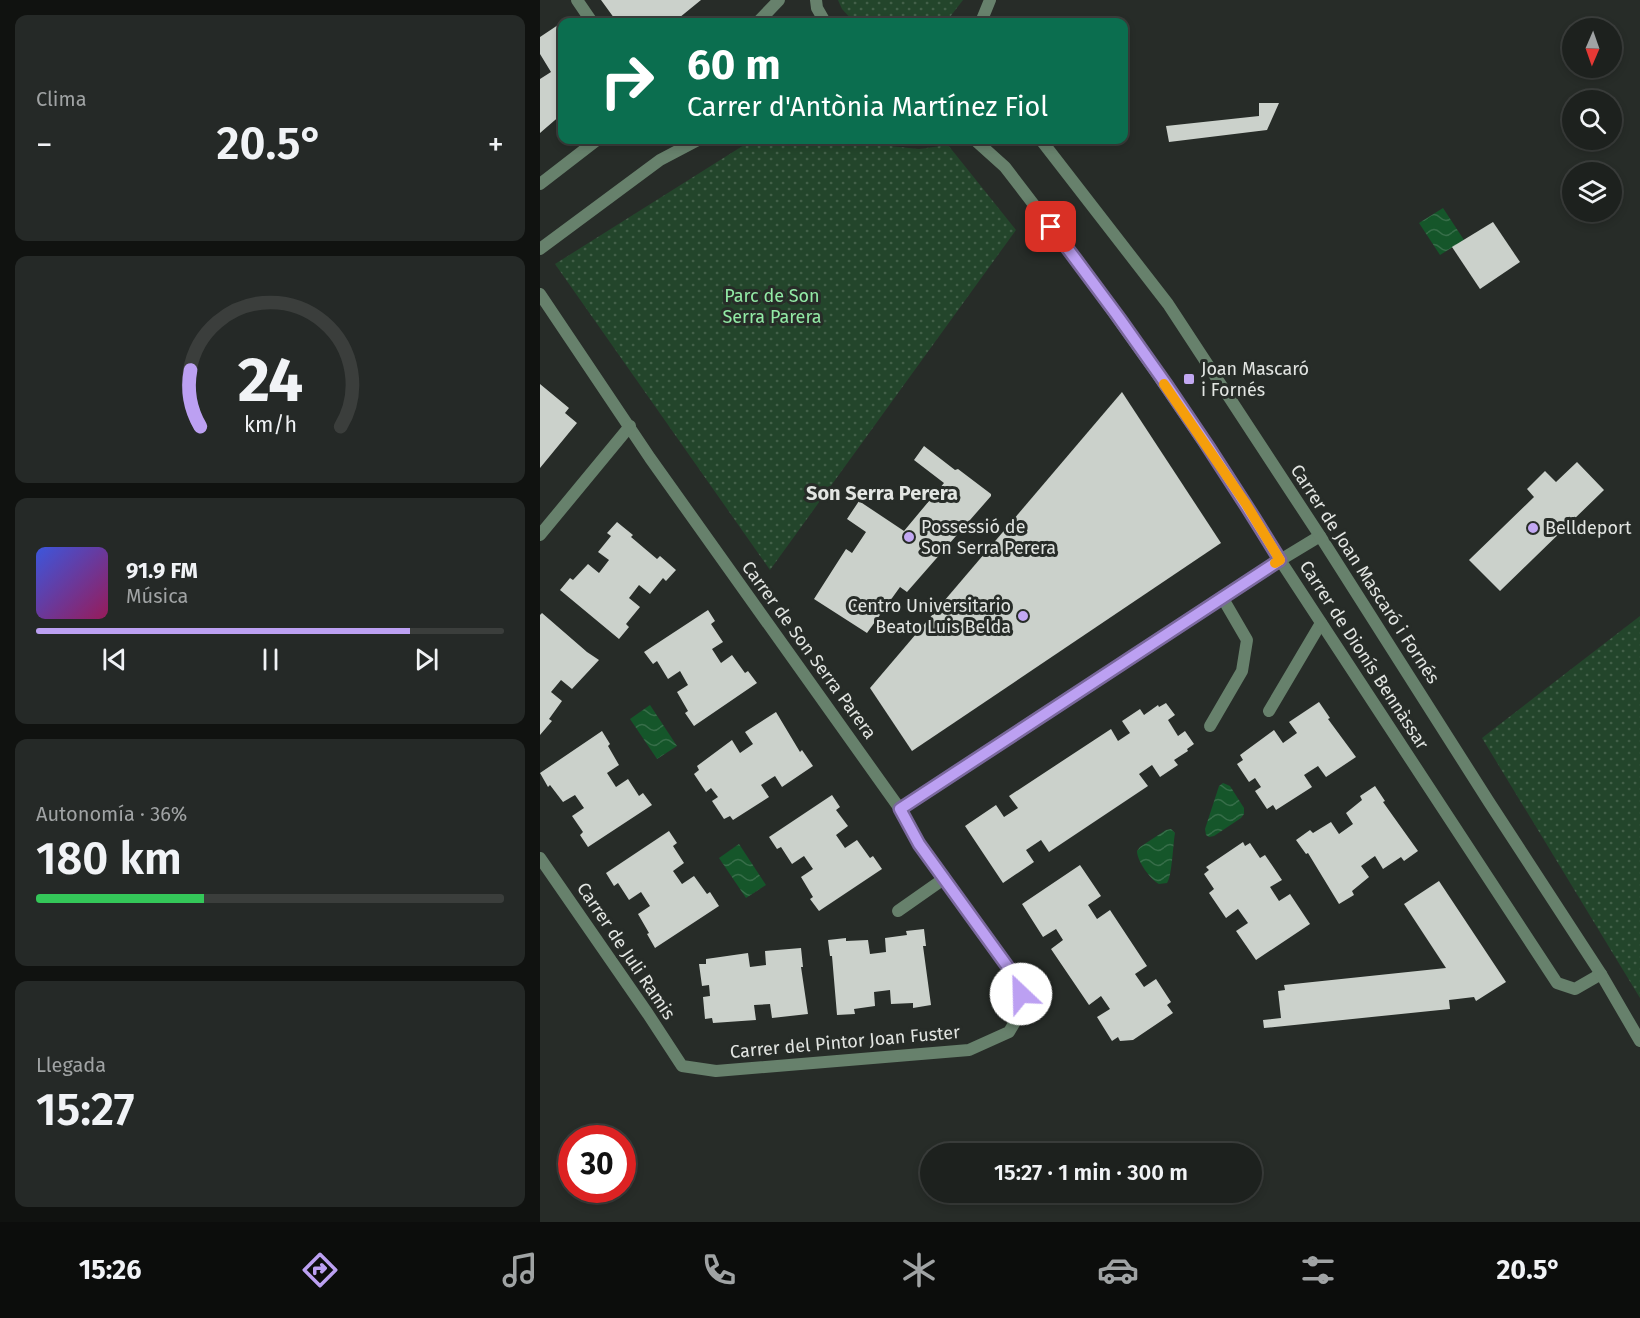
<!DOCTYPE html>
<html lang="es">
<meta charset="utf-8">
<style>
:root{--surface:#1d211e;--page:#252927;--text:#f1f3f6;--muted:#a0a3a4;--line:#3b3e3c;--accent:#bca0f2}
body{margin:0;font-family:"Fira Sans",sans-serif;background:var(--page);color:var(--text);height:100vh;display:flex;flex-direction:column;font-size:22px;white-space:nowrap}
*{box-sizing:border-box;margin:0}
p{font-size:20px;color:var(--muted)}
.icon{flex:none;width:33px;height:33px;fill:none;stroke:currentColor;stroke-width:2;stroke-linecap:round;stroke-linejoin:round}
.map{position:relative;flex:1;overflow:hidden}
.panel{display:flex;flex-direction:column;gap:15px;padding:15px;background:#101210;width:540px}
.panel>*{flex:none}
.top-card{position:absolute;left:18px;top:18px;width:570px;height:126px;border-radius:12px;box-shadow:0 3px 9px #0003,0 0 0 2px var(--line);background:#0b6e4f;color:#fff;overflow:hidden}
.needle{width:39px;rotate:182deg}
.buttons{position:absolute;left:1022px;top:18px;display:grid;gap:12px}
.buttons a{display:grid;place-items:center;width:60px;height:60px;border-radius:50%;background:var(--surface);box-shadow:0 3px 9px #0003,0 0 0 2px var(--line);font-size:30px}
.speed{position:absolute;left:18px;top:1125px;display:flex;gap:12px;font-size:30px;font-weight:700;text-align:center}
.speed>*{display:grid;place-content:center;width:78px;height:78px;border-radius:50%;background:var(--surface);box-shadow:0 3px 9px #0003,0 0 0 2px var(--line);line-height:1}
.speed .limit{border:9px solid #d22;background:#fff;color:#111}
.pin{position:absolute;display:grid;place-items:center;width:51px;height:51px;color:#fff;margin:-26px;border-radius:12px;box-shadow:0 3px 9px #0006}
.me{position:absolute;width:66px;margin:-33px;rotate:336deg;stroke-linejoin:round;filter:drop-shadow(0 0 4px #0008)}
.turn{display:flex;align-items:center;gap:21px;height:126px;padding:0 30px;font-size:27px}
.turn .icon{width:78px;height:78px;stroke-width:2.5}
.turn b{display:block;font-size:42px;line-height:51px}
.big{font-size:45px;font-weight:600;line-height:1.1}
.panel .widget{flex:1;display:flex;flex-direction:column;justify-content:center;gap:9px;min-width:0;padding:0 21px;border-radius:12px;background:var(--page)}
.panel .dial{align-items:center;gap:0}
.dial svg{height:156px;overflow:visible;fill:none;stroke:var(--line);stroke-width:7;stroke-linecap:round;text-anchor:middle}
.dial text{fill:var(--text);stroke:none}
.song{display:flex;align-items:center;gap:18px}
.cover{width:72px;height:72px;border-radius:9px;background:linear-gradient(135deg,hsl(230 70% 55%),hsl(330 70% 35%))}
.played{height:6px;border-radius:3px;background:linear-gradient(90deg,var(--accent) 80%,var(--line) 80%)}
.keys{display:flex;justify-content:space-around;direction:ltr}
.heat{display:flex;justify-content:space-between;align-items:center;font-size:33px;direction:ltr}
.charge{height:9px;border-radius:4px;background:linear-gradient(90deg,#34c759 36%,var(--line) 0)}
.trip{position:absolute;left:380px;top:1143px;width:342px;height:60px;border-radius:30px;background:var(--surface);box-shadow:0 3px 9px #0003,0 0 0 2px var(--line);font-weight:600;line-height:60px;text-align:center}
.dock{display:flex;height:96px;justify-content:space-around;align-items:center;background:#0c0d0c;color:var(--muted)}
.dock .icon{width:42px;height:42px}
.dock .active{color:var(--accent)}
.dock b{font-size:27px;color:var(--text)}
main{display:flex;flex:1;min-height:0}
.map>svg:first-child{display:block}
.green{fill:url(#green-dots)}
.water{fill:url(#water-waves)}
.building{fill:#cbd1cb}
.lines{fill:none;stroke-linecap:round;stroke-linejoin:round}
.service{stroke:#67816c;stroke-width:12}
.minor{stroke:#67816c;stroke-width:12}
.tertiary{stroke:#67816c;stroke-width:12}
.route-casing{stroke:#7a689d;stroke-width:15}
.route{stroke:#bca0f2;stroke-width:10}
.slow{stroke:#f59e0b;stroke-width:10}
.poi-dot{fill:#c2a8f2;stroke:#272c28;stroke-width:2}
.labels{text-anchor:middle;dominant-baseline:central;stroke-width:6;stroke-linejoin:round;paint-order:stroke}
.park-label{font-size:18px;fill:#93eaa6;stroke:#272c28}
.poi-label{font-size:18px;fill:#e2e5e2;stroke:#272c28;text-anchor:start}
.street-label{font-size:18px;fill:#e2e5e2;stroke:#272c28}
.neighbourhood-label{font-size:20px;font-weight:bold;fill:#e2e5e2;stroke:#272c28}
</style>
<main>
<section class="panel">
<div class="widget"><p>Clima</p>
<div class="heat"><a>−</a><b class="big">20.5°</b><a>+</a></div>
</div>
<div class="widget dial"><svg viewBox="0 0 100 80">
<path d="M14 69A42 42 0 1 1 86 69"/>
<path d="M14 69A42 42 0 0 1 9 40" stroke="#bca0f2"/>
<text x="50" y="56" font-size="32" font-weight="700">24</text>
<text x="50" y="72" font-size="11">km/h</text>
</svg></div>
<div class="widget">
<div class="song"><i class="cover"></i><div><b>91.9 FM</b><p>Música</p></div></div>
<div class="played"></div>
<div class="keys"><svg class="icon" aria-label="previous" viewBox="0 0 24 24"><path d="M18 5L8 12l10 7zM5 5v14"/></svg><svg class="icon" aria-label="pause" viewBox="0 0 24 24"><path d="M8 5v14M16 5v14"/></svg><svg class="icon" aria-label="next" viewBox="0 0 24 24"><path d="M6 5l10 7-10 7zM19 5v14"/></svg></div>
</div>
<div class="widget"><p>Autonomía · 36%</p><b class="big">180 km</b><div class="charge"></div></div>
<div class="widget"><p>Llegada</p><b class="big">15:27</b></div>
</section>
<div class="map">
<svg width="1100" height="1222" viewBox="0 0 1100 1222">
<defs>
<pattern id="green-dots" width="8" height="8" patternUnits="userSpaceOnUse" patternTransform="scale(1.5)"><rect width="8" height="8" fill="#23452b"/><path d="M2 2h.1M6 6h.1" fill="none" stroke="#436049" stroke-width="1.8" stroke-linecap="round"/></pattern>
<pattern id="water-waves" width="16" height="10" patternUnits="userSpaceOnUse" patternTransform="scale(1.5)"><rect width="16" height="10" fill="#15562a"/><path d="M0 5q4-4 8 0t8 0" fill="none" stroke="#376e49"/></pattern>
</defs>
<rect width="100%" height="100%" fill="#272c28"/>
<g class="green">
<polygon points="298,0 423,0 406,22 314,22 302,9"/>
<polygon points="212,140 322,140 350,146 379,149 408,145 476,230 230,570 15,264"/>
<polygon points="1100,616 1100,998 942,738"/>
</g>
<g class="water">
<polygon points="903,208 924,240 900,255 879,223"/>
<polygon points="110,705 137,746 117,759 90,719"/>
<polygon points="683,783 690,786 704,808 704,814 701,818 674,836 669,837 666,835 665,829 679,786"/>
<path d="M631,829L635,833C633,844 632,877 627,883L619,884C610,879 597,861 597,851L600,847L626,830Z"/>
<polygon points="199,844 226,885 206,898 179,858"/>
</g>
<g class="building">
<polygon points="61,0 161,0 134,22 89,22 87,19 81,22 77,22"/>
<polygon points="30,17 34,22 22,22 22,114 0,133 0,79 11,72 0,54 0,37"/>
<polygon points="719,103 739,103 727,130 629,142 626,126 719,116"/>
<polygon points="953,222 980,262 940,289 912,247"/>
<polygon points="0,384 29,408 25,413 37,423 0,468"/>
<polygon points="582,392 681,543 372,751 330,688"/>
<polygon points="384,446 415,470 418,469 451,494 451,496 367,592 360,587 327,633 274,599 306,549 312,553 326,532 307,519 319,501 364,531 404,483 374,460"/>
<polygon points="1037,462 1064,490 960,591 929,560 994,497 987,489 1005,471 1016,482"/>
<polygon points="77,522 93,535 91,537 117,559 120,556 136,570 126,581 123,578 110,594 99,585 89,598 100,607 86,624 89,627 79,639 20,590 30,578 33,580 48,564 59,573 69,560 58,552 71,536 67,533"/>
<polygon points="168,610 175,621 171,624 183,642 172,649 181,663 192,655 205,673 208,671 217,683 154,726 145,713 148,711 137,692 148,685 140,671 128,679 117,661 113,664 104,652"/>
<polygon points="2,613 47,652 59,660 32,689 21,680 11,692 22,701 9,719 12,721 0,735 0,615"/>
<polygon points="779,702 790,718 788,719 816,757 786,777 778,766 764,775 772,787 736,810 733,805 727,809 715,791 721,787 715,778 709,782 697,764 703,760 700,755 734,730 743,743 757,733 749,722"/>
<polygon points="626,703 635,715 628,720 638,736 645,731 654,744 647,749 648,751 634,760 638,765 620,777 612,765 599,774 608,786 509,852 501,840 486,850 494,862 463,883 425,826 456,805 464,817 478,808 469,796 571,729 578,741 590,733 582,721 600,709 604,715 618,705 619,707"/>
<polygon points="236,712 260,752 262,750 273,766 242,787 235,776 221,785 229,797 193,820 190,816 184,819 172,801 178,797 171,788 166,792 154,774 159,770 157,766 192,740 200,753 213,744 205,732"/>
<polygon points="62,731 70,744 68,746 79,765 67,773 76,787 88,779 99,796 103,793 112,805 48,847 40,835 43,832 32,816 44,808 35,795 23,802 10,785 8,787 0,773"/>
<polygon points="835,786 845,801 843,802 878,851 864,861 861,857 843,869 835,856 821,866 829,877 812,891 814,895 799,904 768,853 766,854 756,840 770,830 773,833 791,822 799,834 813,824 806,813 822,800 820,796"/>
<polygon points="292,795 300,807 296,810 308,826 296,835 305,848 317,840 330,858 333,856 342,869 279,911 270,899 273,897 261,877 273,869 264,856 252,864 241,847 237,849 229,837"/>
<polygon points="129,831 137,843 133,846 144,863 133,871 142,884 154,876 167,894 170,892 179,906 115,948 107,934 109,933 98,914 110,906 101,892 89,900 78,883 74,886 66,873"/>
<polygon points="703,842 705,846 710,843 720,858 725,855 742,880 730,887 739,901 750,894 770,924 716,960 696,931 708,923 698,909 686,918 669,893 674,889 664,874 669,870 666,867"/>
<polygon points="540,865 561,896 548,905 557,919 570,910 607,966 595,974 604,987 616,979 631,1002 627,1005 633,1013 593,1040 580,1041 578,1037 572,1041 557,1017 570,1009 561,996 549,1005 511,949 523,940 516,929 503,937 482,904"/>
<polygon points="899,881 966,982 936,1001 934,997 909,1000 910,1009 724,1028 723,1020 741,1018 738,991 745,990 744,985 906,968 864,904"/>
<polygon points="384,929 386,946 383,946 391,1005 373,1008 373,1003 351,1004 350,990 334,992 335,1006 314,1009 315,1014 297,1015 292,956 290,956 288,940 306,938 306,941 328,940 330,954 346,952 345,938 367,935 366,931"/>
<polygon points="261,948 263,967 261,967 268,1014 232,1018 230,1004 214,1005 216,1020 173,1023 172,1018 165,1019 163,997 170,996 169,985 162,986 159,964 166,964 166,959 208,953 210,967 226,965 225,951"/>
</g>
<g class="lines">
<g class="service">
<polyline points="729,711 781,623"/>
<polyline points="670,726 702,671 707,640 682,597"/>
<polyline points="358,911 405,878"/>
</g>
<g class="minor">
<polyline points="37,0 52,22"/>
<polyline points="435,140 465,167 537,261 613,368 706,504 740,560 1017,983 1035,989 1061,974"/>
<polyline points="0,249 120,160 158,140"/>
<polyline points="0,294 110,458 360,809 379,844 478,981 483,1008 469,1032 429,1050 176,1071 142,1066 108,1014 0,858"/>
<polyline points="0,535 90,426"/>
<polyline points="360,809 714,576 780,536"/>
</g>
<g class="tertiary">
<polyline points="276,0 277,8 285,22"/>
<polyline points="218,22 239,0"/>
<polyline points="441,22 450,0"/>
<polyline points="501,140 628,304 780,536 949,802 1061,974 1100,1041"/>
<polyline points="0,184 57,140"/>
</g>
</g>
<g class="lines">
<g class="route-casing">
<path id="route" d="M481,994L478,981L379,844L360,809L740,560C670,445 593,333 511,227"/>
</g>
<use href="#route" class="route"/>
<polyline class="slow" points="624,384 706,504 740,560 735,563"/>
</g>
<g class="poi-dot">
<rect x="643" y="373" width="12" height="12" rx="3"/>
<circle cx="993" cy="528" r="6"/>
<circle cx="369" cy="537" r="6"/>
<circle cx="483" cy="616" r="6"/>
</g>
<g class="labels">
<g class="park-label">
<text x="232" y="296">Parc de Son<tspan x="232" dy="21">Serra Parera</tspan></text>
</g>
<g class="poi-label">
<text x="661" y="369">Joan Mascaró<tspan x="661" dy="21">i Fornés</tspan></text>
<text x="381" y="527">Possessió de<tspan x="381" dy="21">Son Serra Perera</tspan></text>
<text x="1005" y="528">Belldeport</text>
<text x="471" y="606" text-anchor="end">Centro Universitario<tspan x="471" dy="21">Beato Luis Belda</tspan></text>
</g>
<g class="street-label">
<text transform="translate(825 574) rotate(57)">Carrer de Joan Mascaró i Fornés</text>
<text transform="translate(269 650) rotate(54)">Carrer de Son Serra Parera</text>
<text transform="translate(824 655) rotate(57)">Carrer de Dionís Bennàssar</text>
<text transform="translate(86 951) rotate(56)">Carrer de Juli Ramis</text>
<text transform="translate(305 1042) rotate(-5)">Carrer del Pintor Joan Fuster</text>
</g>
<g class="neighbourhood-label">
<text x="342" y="493">Son Serra Perera</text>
</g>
</g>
</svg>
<div class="buttons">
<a><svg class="needle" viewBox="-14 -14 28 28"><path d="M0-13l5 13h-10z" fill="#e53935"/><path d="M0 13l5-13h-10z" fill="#a0a3a4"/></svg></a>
<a><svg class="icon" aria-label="search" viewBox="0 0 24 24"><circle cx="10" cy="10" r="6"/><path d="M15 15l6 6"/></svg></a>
<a><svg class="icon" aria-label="layers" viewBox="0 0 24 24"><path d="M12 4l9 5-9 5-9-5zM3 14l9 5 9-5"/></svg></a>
</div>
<div class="speed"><div class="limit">30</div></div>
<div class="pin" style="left:511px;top:227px;background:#d93025"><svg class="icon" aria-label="arrive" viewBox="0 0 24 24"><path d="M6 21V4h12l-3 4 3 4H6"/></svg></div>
<svg class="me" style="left:481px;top:994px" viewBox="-20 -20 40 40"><circle r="19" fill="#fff"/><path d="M0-13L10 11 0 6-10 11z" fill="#bca0f2"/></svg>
<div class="trip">15:27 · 1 min · 300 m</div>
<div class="top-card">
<div class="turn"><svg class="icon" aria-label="right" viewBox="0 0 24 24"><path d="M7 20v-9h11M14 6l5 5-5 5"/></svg><div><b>60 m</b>Carrer d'Antònia Martínez Fiol</div></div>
</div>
</div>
</main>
<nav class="dock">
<b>15:26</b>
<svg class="icon active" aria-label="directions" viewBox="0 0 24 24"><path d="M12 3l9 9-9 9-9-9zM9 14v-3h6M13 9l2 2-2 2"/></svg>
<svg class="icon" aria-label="music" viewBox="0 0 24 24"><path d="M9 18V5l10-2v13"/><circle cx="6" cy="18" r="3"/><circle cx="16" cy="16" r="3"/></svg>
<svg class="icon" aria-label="phone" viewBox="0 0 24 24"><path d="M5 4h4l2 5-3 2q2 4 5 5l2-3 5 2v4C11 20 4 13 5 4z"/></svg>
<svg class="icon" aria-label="climate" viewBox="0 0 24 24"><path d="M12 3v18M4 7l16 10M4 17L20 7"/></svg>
<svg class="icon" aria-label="car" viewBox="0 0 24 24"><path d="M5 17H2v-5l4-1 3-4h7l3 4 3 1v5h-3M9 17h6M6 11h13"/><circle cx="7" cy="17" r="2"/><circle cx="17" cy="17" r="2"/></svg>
<svg class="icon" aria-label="filters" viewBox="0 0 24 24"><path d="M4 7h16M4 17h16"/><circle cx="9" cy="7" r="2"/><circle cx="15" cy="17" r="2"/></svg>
<b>20.5°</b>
</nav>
